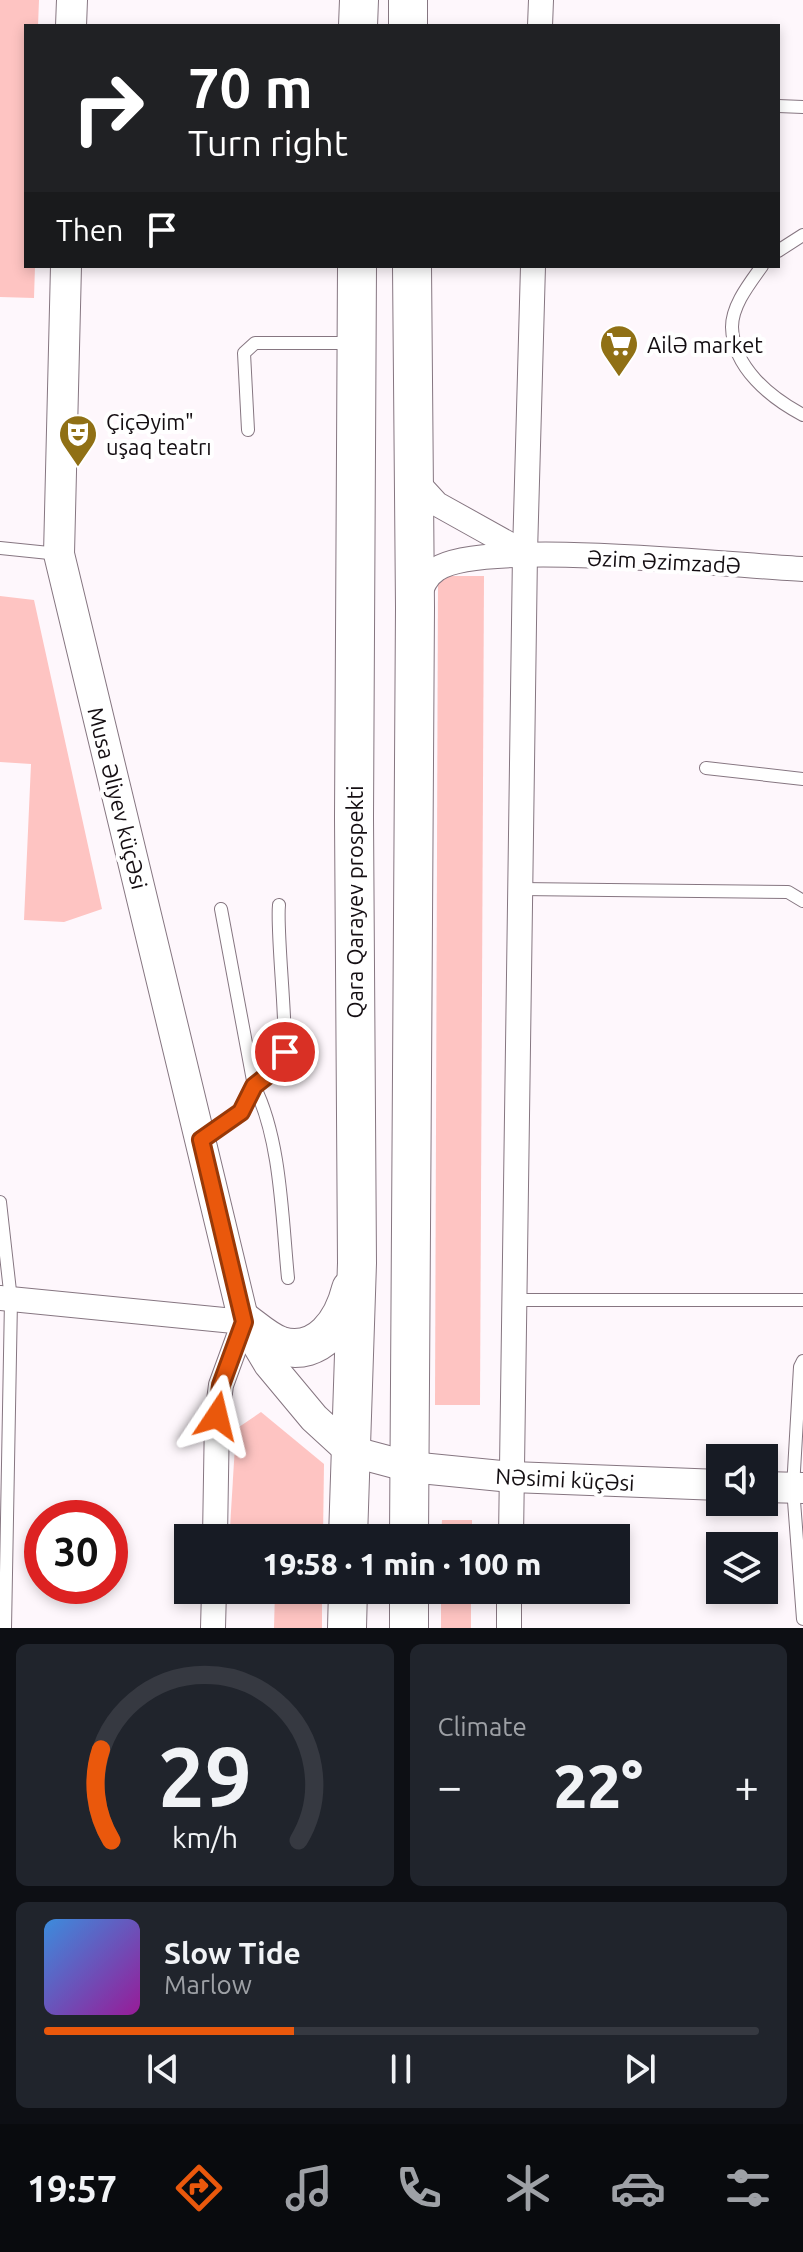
<!DOCTYPE html>
<meta charset="utf-8">
<style>
:root{--surface:#171b24;--page:#20242c;--text:#f1f3f6;--muted:#9ea1a6;--line:#363941;--accent:#ea580c}
body{margin:0;font-family:Ubuntu,sans-serif;background:var(--page);color:var(--text);height:100vh;display:flex;flex-direction:column;font-size:30px;white-space:nowrap}
*{box-sizing:border-box;margin:0}
p{font-size:26px;color:var(--muted)}
.icon{flex:none;width:44px;height:44px;fill:none;stroke:currentColor;stroke-width:2;stroke-linecap:round;stroke-linejoin:round}
.map{position:relative;height:1628px;overflow:hidden}
.side{display:flex;flex-direction:column;gap:16px;padding:16px;background:#0d0f14;flex:1}
.side>*{flex:none}
.banner{position:absolute;left:24px;top:24px;width:756px;height:244px;border-radius:0px;box-shadow:0 4px 12px #0003;background:#202124;color:#fff;overflow:hidden}
.tools{position:absolute;left:706px;top:1444px;display:grid;gap:16px}
.tools a{display:grid;place-items:center;width:72px;height:72px;border-radius:0px;background:var(--surface);box-shadow:0 4px 12px #0003;font-size:40px}
.speed{position:absolute;left:24px;top:1500px;display:flex;gap:16px;font-size:40px;font-weight:700;text-align:center}
.speed>*{display:grid;place-content:center;width:104px;height:104px;border-radius:50%;background:var(--surface);box-shadow:0 4px 12px #0003;line-height:1}
.speed .limit{border:12px solid #d22;background:#fff;color:#111}
.pin{position:absolute;display:grid;place-items:center;width:68px;height:68px;color:#fff;margin:-34px;border:4px solid #fff;border-radius:50%;box-shadow:0 2px 8px #0007}
.me{position:absolute;width:88px;margin:-44px;rotate:10deg;stroke-linejoin:round;filter:drop-shadow(0 0 6px #0008)}
.turn{display:flex;align-items:center;gap:28px;height:168px;padding:0 32px;font-size:36px}
.turn .icon{width:104px;height:104px;stroke-width:2.5}
.turn b{display:block;font-size:56px;line-height:68px}
.then{display:flex;align-items:center;height:76px;padding:0 32px;background:#0003;gap:16px;font-size:30px}
.big{font-size:60px;font-weight:800;line-height:1.1}
.side .widget{flex:1;display:flex;flex-direction:column;justify-content:center;gap:12px;min-width:0;padding:0 28px;border-radius:12px;background:var(--page)}
.side .dial{align-items:center;gap:0}
.dial svg{height:208px;overflow:visible;fill:none;stroke:var(--line);stroke-width:7;stroke-linecap:round;text-anchor:middle}
.dial text{fill:var(--text);stroke:none}
.song{display:flex;align-items:center;gap:24px}
.cover{width:96px;height:96px;border-radius:12px;background:linear-gradient(135deg,hsl(210 70% 55%),hsl(300 70% 35%))}
.played{height:8px;border-radius:4px;background:linear-gradient(90deg,var(--accent) 35%,var(--line) 35%)}
.keys{display:flex;justify-content:space-around;direction:ltr}
.heat{display:flex;justify-content:space-between;align-items:center;font-size:44px;direction:ltr}
.side .tiles{flex:1;display:grid;gap:16px;grid-template-columns:1fr 1fr}
.widget:last-child{grid-column:span 2}
.trip{position:absolute;left:174px;top:1524px;width:456px;height:80px;border-radius:0px;background:var(--surface);box-shadow:0 4px 12px #0003;font-weight:800;line-height:80px;text-align:center}
.tab-bar{display:flex;height:128px;justify-content:space-around;align-items:center;background:#090b0e;color:var(--muted)}
.tab-bar .icon{width:56px;height:56px}
.tab-bar .on{color:var(--accent)}
.tab-bar b{font-size:36px;color:var(--text)}
.map>svg:first-child{display:block}
.green{fill:#fec4c2}
.lines{fill:none;stroke-linecap:round;stroke-linejoin:round}
.service-casing{stroke:#867681;stroke-width:14}
.minor-casing{stroke:#867681;stroke-width:26}
.tertiary-casing{stroke:#867681;stroke-width:32}
.primary-casing{stroke:#867681;stroke-width:40}
.service{stroke:#fff;stroke-width:12}
.minor{stroke:#fff;stroke-width:24}
.tertiary{stroke:#fff;stroke-width:30}
.primary{stroke:#fff;stroke-width:38}
.route-casing{stroke:#983908;stroke-width:20}
.route{stroke:#ea580c;stroke-width:14}
.labels{text-anchor:middle;dominant-baseline:central;stroke-width:8;stroke-linejoin:round;paint-order:stroke}
.poi-label{font-size:22px;fill:#140e12;stroke:#fff;text-anchor:start}
.street-label{font-size:22px;fill:#140e12;stroke:#fff}
</style>
<div class="map">
<svg width="803" height="1628" viewBox="0 0 803 1628">
<rect width="100%" height="100%" fill="#fef7fc"/>
<g class="green">
<polygon points="0,0 39,0 38,26 26,26 26,266 35,266 34,298 0,297"/>
<polygon points="438,576 484,576 480,1405 435,1405"/>
<polygon points="0,596 34,600 102,909 64,922 24,920 31,764 0,762"/>
<polygon points="261,1412 324,1464 323,1538 249,1538 230,1528 236,1429"/>
<polygon points="442,1520 472,1520 472,1538 441,1538"/>
<polygon points="275,1590 322,1590 322,1628 274,1628"/>
<rect x="441" y="1590" width="30" height="38"/>
</g>
<g class="lines">
<g class="service-casing">
<g id="service">
<polyline points="778,106 803,107"/>
<polyline points="778,251 803,235"/>
<path d="M762,266C750,283 732,305 732,327C733,368 771,398 803,415"/>
<polyline points="248,430 244,353 255,343 353,343"/>
<polyline points="0,548 59,554"/>
<polyline points="706,768 803,779"/>
<polyline points="520,889 788,892 803,901"/>
<path d="M279,905C276,933 289,1041 283,1054C277,1067 265,1077 254,1086C281,1139 282,1219 288,1278"/>
<polyline points="201,1140 241,1112 254,1086 221,909"/>
<polyline points="0,1202 11,1300 5,1628"/>
<polyline points="514,1300 803,1300"/>
<polyline points="803,1361 800,1367 793,1488 803,1619"/>
</g>
</g>
<g class="minor-casing">
<g id="minor">
<polyline points="540,26 541,0"/>
<polyline points="415,480 437,504 525,553"/>
<path d="M418,599C421,588 426,576 437,569C483,538 735,566 803,569"/>
<polyline points="0,1298 244,1322 221,1385 217,1416 215,1538"/>
<polyline points="511,1538 525,553 533,266"/>
<polyline points="213,1628 214,1590"/>
<polyline points="509,1628 509,1590"/>
</g>
</g>
<g class="tertiary-casing">
<g id="tertiary">
<polyline points="71,26 72,0"/>
<polyline points="66,266 59,554 244,1322 269,1364 314,1418 350,1451 410,1467 512,1477 720,1485"/>
<polyline points="764,1487 803,1488"/>
</g>
</g>
<g class="primary-casing">
<g id="primary">
<polyline points="408,0 408,26"/>
<polyline points="358,26 359,0"/>
<path d="M244,1322C255,1330 268,1342 281,1346C320,1357 343,1321 351,1289"/>
<polyline points="348,1538 357,1263 354,818 357,266"/>
<polyline points="409,1538 415,608 412,266"/>
<polyline points="347,1628 348,1590"/>
<polyline points="409,1628 409,1590"/>
</g>
</g>
<use href="#service" class="service"/>
<use href="#minor" class="minor"/>
<use href="#tertiary" class="tertiary"/>
<use href="#primary" class="primary"/>
</g>
<g class="lines">
<g class="route-casing">
<polyline id="route" points="217,1416 221,1385 244,1322 201,1140 241,1112 254,1086 268,1075 285,1052"/>
</g>
<use href="#route" class="route"/>
</g>
<defs>
<g id="supermarket-pin" transform="scale(2)"><path d="M0 17L-7.5 6A9.5 9.5 0 1 1 7.5 6Z" fill="#907015" stroke="#fff"/><path d="M-6-5.5h2.5l.6 2H6L4.5 2H-2.5L-4.4-4H-6ZM-1.5 3.2a1.3 1.3 0 1 0 .1 0ZM3 3.2a1.3 1.3 0 1 0 .1 0Z" fill="#fff"/></g>
<g id="theatre-pin" transform="scale(2)"><path d="M0 17L-7.5 6A9.5 9.5 0 1 1 7.5 6Z" fill="#907015" stroke="#fff"/><path d="M-5-5.5Q0-4 5-5.5V0Q5 5 0 6Q-5 5-5 0ZM-3.3-2.5H-1v1.5H-3.3ZM1-2.5H3.3v1.5H1ZM-2.8 1Q0 5.5 2.8 1Z" fill="#fff"/></g>
</defs>
<g fill-rule="evenodd">
<use href="#supermarket-pin" x="619" y="344"/>
<use href="#theatre-pin" x="78" y="434"/>
</g>
<g class="labels">
<g class="poi-label">
<text x="647" y="344">Ailə market</text>
<text x="106" y="421">Çiçəyim"<tspan x="106" dy="25">uşaq teatrı</tspan></text>
</g>
<g class="street-label">
<text transform="translate(664 561) rotate(3)">Əzim Əzimzadə</text>
<text transform="translate(118 798) rotate(76)">Musa Əliyev küçəsi</text>
<text transform="translate(354 902) rotate(-90)">Qara Qarayev prospekti</text>
<text transform="translate(565 1479) rotate(3)">Nəsimi küçəsi</text>
</g>
</g>
</svg>
<div class="tools">
<a><svg class="icon" aria-label="sound" viewBox="0 0 24 24"><path d="M4 9h4l5-4v14l-5-4H4zM17 9q2 3 0 6"/></svg></a>
<a><svg class="icon" aria-label="layers" viewBox="0 0 24 24"><path d="M12 4l9 5-9 5-9-5zM3 14l9 5 9-5"/></svg></a>
</div>
<div class="speed"><div class="limit">30</div></div>
<div class="pin" style="left:285px;top:1052px;background:#d93025"><svg class="icon" aria-label="arrive" viewBox="0 0 24 24"><path d="M6 21V4h12l-3 4 3 4H6"/></svg></div>
<svg class="me" style="left:217px;top:1416px" viewBox="-20 -20 40 40"><path d="M0-17L14 15 0 8-14 15z" fill="#ea580c" stroke="#fff" stroke-width="4"/></svg>
<div class="trip">19:58 · 1 min · 100 m</div>
<div class="banner">
<div class="turn"><svg class="icon" aria-label="right" viewBox="0 0 24 24"><path d="M7 20v-9h11M14 6l5 5-5 5"/></svg><div><b>70 m</b>Turn right</div></div>
<div class="then">Then<svg class="icon" aria-label="arrive" viewBox="0 0 24 24"><path d="M6 21V4h12l-3 4 3 4H6"/></svg></div>
</div>
</div>
<section class="side">
<div class="tiles">
<div class="widget dial"><svg viewBox="0 0 100 80">
<path d="M14 69A42 42 0 1 1 86 69"/>
<path d="M14 69A42 42 0 0 1 10 34" stroke="#ea580c"/>
<text x="50" y="56" font-size="32" font-weight="700">29</text>
<text x="50" y="72" font-size="11">km/h</text>
</svg></div>
<div class="widget"><p>Climate</p>
<div class="heat"><a>−</a><b class="big">22°</b><a>+</a></div>
</div>
<div class="widget">
<div class="song"><i class="cover"></i><div><b>Slow Tide</b><p>Marlow</p></div></div>
<div class="played"></div>
<div class="keys"><svg class="icon" aria-label="previous" viewBox="0 0 24 24"><path d="M18 5L8 12l10 7zM5 5v14"/></svg><svg class="icon" aria-label="pause" viewBox="0 0 24 24"><path d="M8 5v14M16 5v14"/></svg><svg class="icon" aria-label="next" viewBox="0 0 24 24"><path d="M6 5l10 7-10 7zM19 5v14"/></svg></div>
</div>
</div>
</section>
<nav class="tab-bar">
<b>19:57</b>
<svg class="icon on" aria-label="directions" viewBox="0 0 24 24"><path d="M12 3l9 9-9 9-9-9zM9 14v-3h6M13 9l2 2-2 2"/></svg>
<svg class="icon" aria-label="music" viewBox="0 0 24 24"><path d="M9 18V5l10-2v13"/><circle cx="6" cy="18" r="3"/><circle cx="16" cy="16" r="3"/></svg>
<svg class="icon" aria-label="phone" viewBox="0 0 24 24"><path d="M5 4h4l2 5-3 2q2 4 5 5l2-3 5 2v4C11 20 4 13 5 4z"/></svg>
<svg class="icon" aria-label="climate" viewBox="0 0 24 24"><path d="M12 3v18M4 7l16 10M4 17L20 7"/></svg>
<svg class="icon" aria-label="car" viewBox="0 0 24 24"><path d="M5 17H2v-5l4-1 3-4h7l3 4 3 1v5h-3M9 17h6M6 11h13"/><circle cx="7" cy="17" r="2"/><circle cx="17" cy="17" r="2"/></svg>
<svg class="icon" aria-label="filters" viewBox="0 0 24 24"><path d="M4 7h16M4 17h16"/><circle cx="9" cy="7" r="2"/><circle cx="15" cy="17" r="2"/></svg>
</nav>
